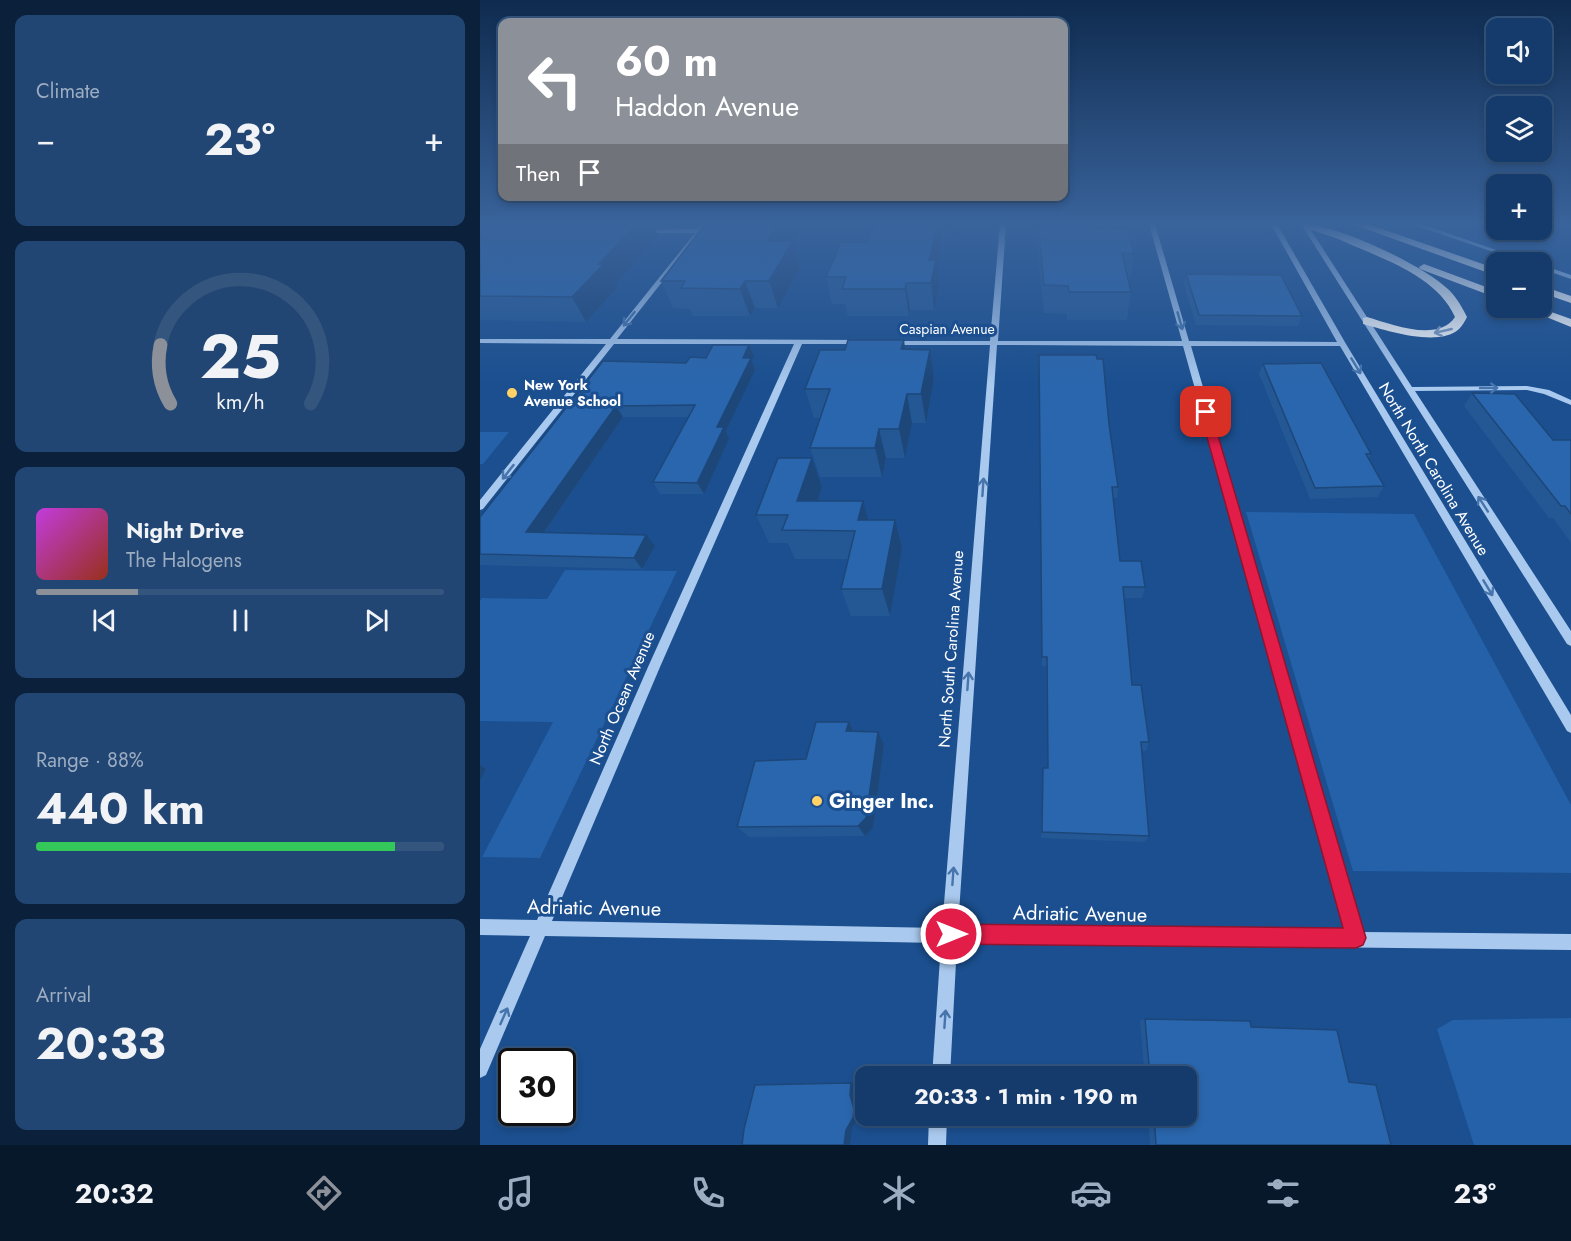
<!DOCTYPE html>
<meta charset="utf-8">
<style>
:root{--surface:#143b6b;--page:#214673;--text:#f1f3f6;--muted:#9dadc1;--line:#33557e;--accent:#8c9099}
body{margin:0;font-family:Jost,sans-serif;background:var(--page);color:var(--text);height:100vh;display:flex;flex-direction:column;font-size:22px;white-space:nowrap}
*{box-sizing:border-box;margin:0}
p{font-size:20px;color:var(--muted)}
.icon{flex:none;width:33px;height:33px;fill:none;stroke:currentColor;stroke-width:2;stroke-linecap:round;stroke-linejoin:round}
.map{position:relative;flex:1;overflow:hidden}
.drawer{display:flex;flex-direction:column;gap:15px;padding:15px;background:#0b203b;width:480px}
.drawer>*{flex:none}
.top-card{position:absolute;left:18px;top:18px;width:570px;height:183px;border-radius:12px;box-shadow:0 3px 9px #0003,0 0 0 2px var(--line);background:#8c9099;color:#fff;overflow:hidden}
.tools{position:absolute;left:1006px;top:18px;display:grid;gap:12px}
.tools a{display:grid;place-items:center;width:66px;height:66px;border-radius:12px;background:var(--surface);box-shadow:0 3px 9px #0003,0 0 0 2px var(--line);font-size:30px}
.speed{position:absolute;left:18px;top:1048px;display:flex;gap:12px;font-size:30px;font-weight:700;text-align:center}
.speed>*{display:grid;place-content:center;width:78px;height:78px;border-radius:50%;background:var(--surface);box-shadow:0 3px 9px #0003,0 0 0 2px var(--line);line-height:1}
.speed .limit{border:3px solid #111;border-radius:9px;background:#fff;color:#111}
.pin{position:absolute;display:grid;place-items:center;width:51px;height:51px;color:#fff;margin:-26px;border-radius:12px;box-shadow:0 3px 9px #0006}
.me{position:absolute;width:66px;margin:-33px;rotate:90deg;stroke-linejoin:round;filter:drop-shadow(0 0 4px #0008)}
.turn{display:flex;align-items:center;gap:21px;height:126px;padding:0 18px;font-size:27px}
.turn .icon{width:78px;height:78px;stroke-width:2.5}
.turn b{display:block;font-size:42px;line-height:51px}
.then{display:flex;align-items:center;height:57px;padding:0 18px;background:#0003;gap:12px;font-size:22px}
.big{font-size:45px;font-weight:700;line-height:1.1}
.drawer .tile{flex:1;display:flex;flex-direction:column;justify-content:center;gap:9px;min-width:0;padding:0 21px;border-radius:12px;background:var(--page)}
.drawer .dial{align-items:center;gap:0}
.dial svg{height:156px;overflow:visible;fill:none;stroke:var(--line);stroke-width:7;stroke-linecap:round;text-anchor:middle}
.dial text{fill:var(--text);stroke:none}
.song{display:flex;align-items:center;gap:18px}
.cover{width:72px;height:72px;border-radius:9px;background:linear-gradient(135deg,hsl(290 70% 55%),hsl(10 70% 35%))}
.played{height:6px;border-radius:3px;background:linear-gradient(90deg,var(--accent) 25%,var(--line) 25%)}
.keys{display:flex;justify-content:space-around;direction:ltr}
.heat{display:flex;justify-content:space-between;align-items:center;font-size:33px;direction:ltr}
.charge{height:9px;border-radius:4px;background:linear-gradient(90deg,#34c759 88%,var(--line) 0)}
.trip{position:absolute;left:375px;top:1066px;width:342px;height:60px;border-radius:12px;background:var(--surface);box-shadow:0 3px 9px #0003,0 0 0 2px var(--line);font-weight:700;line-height:60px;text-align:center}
.dock{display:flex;height:96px;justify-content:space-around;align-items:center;background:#08182b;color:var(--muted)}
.dock .icon{width:42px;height:42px}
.dock .current{color:var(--accent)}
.dock b{font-size:27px;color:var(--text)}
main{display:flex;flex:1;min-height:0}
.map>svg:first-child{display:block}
.green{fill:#2461a8}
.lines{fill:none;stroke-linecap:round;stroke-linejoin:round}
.minor{fill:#a9c9ee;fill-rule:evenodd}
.highway{fill:#fff;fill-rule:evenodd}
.wall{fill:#245895}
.shaded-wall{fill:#1d4779}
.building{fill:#2a66ad;stroke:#1d4779;stroke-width:1.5}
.oneway{stroke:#4674ac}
.oneway2{stroke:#829ec1}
.route{fill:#e11d48;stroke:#92132f;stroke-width:1.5}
.poi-dot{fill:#ffd166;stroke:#1b4f8f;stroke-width:2}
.labels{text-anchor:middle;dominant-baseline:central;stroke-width:6;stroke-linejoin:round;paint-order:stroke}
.far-street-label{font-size:14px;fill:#fff;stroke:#1b4f8f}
.far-poi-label{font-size:14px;font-weight:bold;fill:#fff;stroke:#1b4f8f;text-anchor:start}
.street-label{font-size:16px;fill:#fff;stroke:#1b4f8f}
.near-poi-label{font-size:20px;font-weight:bold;fill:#fff;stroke:#1b4f8f;text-anchor:start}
.near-street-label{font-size:20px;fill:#fff;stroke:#1b4f8f}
</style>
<main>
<section class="drawer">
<div class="tile"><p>Climate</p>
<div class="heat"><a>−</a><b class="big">23°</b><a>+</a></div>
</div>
<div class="tile dial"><svg viewBox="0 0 100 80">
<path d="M14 69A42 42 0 1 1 86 69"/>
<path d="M14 69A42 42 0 0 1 9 39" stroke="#8c9099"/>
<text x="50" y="56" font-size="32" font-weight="700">25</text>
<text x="50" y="72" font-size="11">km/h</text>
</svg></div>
<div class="tile">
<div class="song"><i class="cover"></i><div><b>Night Drive</b><p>The Halogens</p></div></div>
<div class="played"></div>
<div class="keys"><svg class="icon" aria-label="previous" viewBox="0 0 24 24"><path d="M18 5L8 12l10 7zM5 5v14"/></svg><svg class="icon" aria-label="pause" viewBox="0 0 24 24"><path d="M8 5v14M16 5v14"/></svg><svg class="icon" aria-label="next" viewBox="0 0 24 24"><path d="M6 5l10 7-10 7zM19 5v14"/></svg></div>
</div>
<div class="tile"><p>Range · 88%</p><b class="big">440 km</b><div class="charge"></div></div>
<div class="tile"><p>Arrival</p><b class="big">20:33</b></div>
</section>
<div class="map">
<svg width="1091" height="1145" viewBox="0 0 1091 1145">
<rect width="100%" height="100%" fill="#1b4f8f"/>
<g class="green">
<polygon points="0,432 29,432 3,464 0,464"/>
<polygon points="766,512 934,514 1091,805 1091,873 873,871"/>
<polygon points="85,570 197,571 60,858 2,857 73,722 0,721 0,601 2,598 67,599"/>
<polygon points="1091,1018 1091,1145 994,1145 957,1029 973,1020"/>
</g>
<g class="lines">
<g class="minor">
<path d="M222,224H228L137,339L381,340L385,342L381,344H322L180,667L72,921L462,928L510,345H411L407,343L411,341H510L520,224H526L518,341H702L669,224H675L709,341L857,342L791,224H797L866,344L1091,715V733L1087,731L860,346H711L882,932L1091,934V950L477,943L470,1077H452L461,943L65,936L6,1075L0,1078V1049L50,936L0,935V919L57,920L168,667L314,344H134L3,509L0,510V500L126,344L0,343V339H130L215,233H163L160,231L161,230L218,229ZM517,345L703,346L867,932L478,928Z"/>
<polygon points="821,224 827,224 932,387 1047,386 1069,390 1091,400 1091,405 1064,394 1047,390 935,391 1091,631 1091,646 1087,644"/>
<polygon points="931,224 941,224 1051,262 1043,262"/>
<polygon points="1062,265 1091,275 1091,279 1062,269"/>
<polygon points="449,1116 467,1116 466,1145 448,1145"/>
</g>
<g class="highway">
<path d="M821,224C857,224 943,265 969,290C977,298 982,307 987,317C985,321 982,326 979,329C958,348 906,330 883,324V318L887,317C911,324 958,343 975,317C957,276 903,259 865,242C851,235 834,233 821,224Z"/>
<polygon points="872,224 888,224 1017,269 1017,276"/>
<polygon points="944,264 1017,291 1017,298 940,269 939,267"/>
<polygon points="1062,286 1091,296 1091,303 1062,293"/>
<polygon points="1044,308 1060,308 1091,319 1091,327"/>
</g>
</g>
<g class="wall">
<polygon points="0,224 187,224 185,227 174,227 178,235 135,285 137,288 106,322 0,320"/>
<polygon points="321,224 311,241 313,241 320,267 298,308 275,308 270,316 213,316 210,309 193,308 181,281"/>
<polygon points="395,224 475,224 472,239 463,239 457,267 459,287 454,310 430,310 429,316 368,316 365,304 352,304 346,277 387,242"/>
<polygon points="557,224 613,228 654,254 650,280 648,280 651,292 647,320 587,320 587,314 564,313 557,246"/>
<polygon points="706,274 822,316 818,326 716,325 704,284"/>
<polygon points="425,349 450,350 454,378 446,423 432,423 425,458 406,458 402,477 340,477 330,448 340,418 334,418 325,389"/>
<polygon points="559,355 629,424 638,487 637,498 633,498 640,561 665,587 662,598 644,598 652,685 669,742 666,751 661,751 669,836 665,842 561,838 563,768 568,768 566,666 562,666"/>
<polygon points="274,357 272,360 275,370 246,431 249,439 224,494 180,494 173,482 208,417 143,417 64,533 175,546 162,569 0,565 0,517 123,361 206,363"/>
<polygon points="783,364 891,454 889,459 904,486 898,497 830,499 779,374"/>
<polygon points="992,393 1073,440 1091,440 1091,543 1073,518 1069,518 984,406"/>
<polygon points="332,458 342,487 338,501 388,520 422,548 410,616 371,616 361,589 368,559 315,559 308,543 289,543 276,515"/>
<polygon points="369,722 374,731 398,732 404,745 393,828 385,836 269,837 257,827 326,759"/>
<polygon points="665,1019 771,1027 869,1082 911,1145 670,1145 668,1116 706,1116 706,1077 665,1077 660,1021"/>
</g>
<g class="shaded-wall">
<polygon points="157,224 173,224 178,235 135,285 137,288 106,322 92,297 119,264"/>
<polygon points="298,224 321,224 296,267 288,241"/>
<polygon points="458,224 462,224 463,239 457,267 459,287 454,310 449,260"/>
<polygon points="471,224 475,224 472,239"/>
<polygon points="313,241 320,267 298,308 289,281"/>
<polygon points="265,281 275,308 270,316 260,289"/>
<polygon points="426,283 430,310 429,316 425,289"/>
<polygon points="424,340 428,368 421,349"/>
<polygon points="269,345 274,357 272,360 275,370 246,431 249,439 224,494 217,483 237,427 263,358"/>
<polygon points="450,350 454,378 446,423 441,394"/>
<polygon points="427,394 432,423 425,458 419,429"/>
<polygon points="136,406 143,417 56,544 46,532"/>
<polygon points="399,429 406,458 402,477 395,448"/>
<polygon points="332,458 342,487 329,529 317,501"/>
<polygon points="383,501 391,530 378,520"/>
<polygon points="415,520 422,548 410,616 402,589"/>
<polygon points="166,535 175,546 162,569 154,558"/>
<polygon points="369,722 375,734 366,731"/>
<polygon points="398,732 404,745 393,828 385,836 378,826"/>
<polygon points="0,765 6,769 0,780"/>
<polygon points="371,1083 377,1083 376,1094 380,1107 379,1117 372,1128 370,1144 371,1145 364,1145"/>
</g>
<g class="building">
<polygon points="0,224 157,224 119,264 124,264 92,297 0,296"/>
<polygon points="225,224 298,224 288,241 313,241 289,281 265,281 260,289 201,288 205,281 181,281"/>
<polygon points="395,224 458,224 449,260 456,260 451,283 426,283 425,289 362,289 366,277 346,277 361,242 387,242"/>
<polygon points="558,224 612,224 613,228 648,229 654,254 642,253 651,292 589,292 588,286 564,285"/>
<polygon points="706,274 801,275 822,316 719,315"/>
<polygon points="368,340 424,340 421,349 450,350 441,394 427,394 419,429 399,429 395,448 330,448 350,389 325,389 340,350 365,350"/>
<polygon points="233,345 269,345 263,358 271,358 237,427 244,427 217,483 173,482 215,405 136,406 46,532 166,535 154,558 0,554 0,517 123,361 206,363 210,357 226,358"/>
<polygon points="559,355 616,355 617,359 623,359 629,424 638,487 632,487 640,561 661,561 665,587 643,587 652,685 661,685 669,742 661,742 669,836 562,832 563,768 568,768 567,657 562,657"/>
<polygon points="841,363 891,454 886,454 904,486 835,488 783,364"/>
<polygon points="992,393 1035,394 1073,440 1091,440 1091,514 1085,506 1081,506"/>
<polygon points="298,458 332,458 317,501 383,501 378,520 415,520 402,589 361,589 375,531 302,530 308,515 276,515"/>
<polygon points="336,722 369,722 366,731 398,732 386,818 378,826 257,827 275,761 326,759"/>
<polygon points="665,1019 770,1021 771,1027 857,1030 869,1082 896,1085 911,1145 676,1145 674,1116 706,1116 706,1077 670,1077"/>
<polygon points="371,1083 370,1095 374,1109 373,1118 366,1130 364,1145 262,1145 264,1129 275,1085"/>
</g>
<defs><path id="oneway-shaft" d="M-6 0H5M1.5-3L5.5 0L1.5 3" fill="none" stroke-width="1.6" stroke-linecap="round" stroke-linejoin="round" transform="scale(1.5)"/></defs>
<g class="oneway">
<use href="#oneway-shaft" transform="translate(149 319) rotate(129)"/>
<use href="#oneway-shaft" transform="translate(700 321) rotate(74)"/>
<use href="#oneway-shaft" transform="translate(876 366) rotate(59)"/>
<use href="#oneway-shaft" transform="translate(1009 388) rotate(-1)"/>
<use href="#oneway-shaft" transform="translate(28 472) rotate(128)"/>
<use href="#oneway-shaft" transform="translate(503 487) rotate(-86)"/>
<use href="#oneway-shaft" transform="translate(1003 504) rotate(-123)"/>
<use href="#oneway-shaft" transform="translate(1008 588) rotate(59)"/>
<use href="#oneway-shaft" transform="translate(488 681) rotate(-86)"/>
<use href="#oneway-shaft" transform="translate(473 876) rotate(-86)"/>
<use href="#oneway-shaft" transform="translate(24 1016) rotate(-66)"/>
<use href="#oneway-shaft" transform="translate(465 1019) rotate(-86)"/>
</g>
<use class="oneway2" href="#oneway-shaft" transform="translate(963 331) rotate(167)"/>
<linearGradient id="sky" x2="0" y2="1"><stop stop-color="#0f2b4f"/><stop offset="0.58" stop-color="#39639b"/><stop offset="1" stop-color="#39639b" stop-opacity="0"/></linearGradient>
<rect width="1091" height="385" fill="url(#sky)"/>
<polygon class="route" points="726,409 731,412 886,938 883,945 876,948 471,944 463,941 460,934 463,927 471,924 863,928 720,412"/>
<g class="poi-dot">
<circle cx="32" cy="393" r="6"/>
<circle cx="337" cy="801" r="6"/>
</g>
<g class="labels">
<g class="far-street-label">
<text x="467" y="329">Caspian Avenue</text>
</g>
<g class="far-poi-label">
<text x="44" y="385">New York<tspan x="44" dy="16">Avenue School</tspan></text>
</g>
<g class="street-label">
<text transform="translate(954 469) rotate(59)">North North Carolina Avenue</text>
<text transform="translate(471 649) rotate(-86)">North South Carolina Avenue</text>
<text transform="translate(142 698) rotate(-67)">North Ocean Avenue</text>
</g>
<g class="near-poi-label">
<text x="349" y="801">Ginger Inc.</text>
</g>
<g class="near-street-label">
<text transform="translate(114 908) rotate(1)">Adriatic Avenue</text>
<text transform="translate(600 914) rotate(1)">Adriatic Avenue</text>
</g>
</g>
</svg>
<div class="tools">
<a><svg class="icon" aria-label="sound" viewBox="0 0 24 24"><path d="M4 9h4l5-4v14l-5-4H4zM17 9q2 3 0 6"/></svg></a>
<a><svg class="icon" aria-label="layers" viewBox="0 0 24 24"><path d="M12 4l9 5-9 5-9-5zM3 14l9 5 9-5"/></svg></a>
<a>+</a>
<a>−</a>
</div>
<div class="speed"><div class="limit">30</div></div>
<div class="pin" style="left:726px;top:412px;background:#d93025"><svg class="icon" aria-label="arrive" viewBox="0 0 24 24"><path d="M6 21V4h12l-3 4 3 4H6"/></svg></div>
<svg class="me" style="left:471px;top:934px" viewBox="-20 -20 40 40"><circle r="17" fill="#e11d48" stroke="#fff" stroke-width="3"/><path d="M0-11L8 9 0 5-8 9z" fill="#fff"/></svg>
<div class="trip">20:33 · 1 min · 190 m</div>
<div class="top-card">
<div class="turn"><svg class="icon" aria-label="left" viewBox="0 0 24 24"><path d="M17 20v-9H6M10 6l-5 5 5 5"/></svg><div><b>60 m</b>Haddon Avenue</div></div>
<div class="then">Then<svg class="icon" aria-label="arrive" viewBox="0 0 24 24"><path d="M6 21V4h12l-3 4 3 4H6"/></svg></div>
</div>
</div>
</main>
<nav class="dock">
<b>20:32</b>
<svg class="icon current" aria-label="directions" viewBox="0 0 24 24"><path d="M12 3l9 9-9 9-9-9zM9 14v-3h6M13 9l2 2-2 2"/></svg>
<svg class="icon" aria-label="music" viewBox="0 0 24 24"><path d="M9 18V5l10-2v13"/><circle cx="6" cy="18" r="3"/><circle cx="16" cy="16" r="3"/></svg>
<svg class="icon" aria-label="phone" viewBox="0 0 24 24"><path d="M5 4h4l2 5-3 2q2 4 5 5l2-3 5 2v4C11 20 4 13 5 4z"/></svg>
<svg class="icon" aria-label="climate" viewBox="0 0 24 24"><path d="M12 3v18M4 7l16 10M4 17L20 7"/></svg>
<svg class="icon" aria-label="car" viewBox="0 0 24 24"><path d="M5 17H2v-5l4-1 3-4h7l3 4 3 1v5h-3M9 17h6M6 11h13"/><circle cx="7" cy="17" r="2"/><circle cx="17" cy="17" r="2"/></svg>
<svg class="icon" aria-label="filters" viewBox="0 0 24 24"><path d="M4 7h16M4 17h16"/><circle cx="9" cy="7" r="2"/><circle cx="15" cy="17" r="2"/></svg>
<b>23°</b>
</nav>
